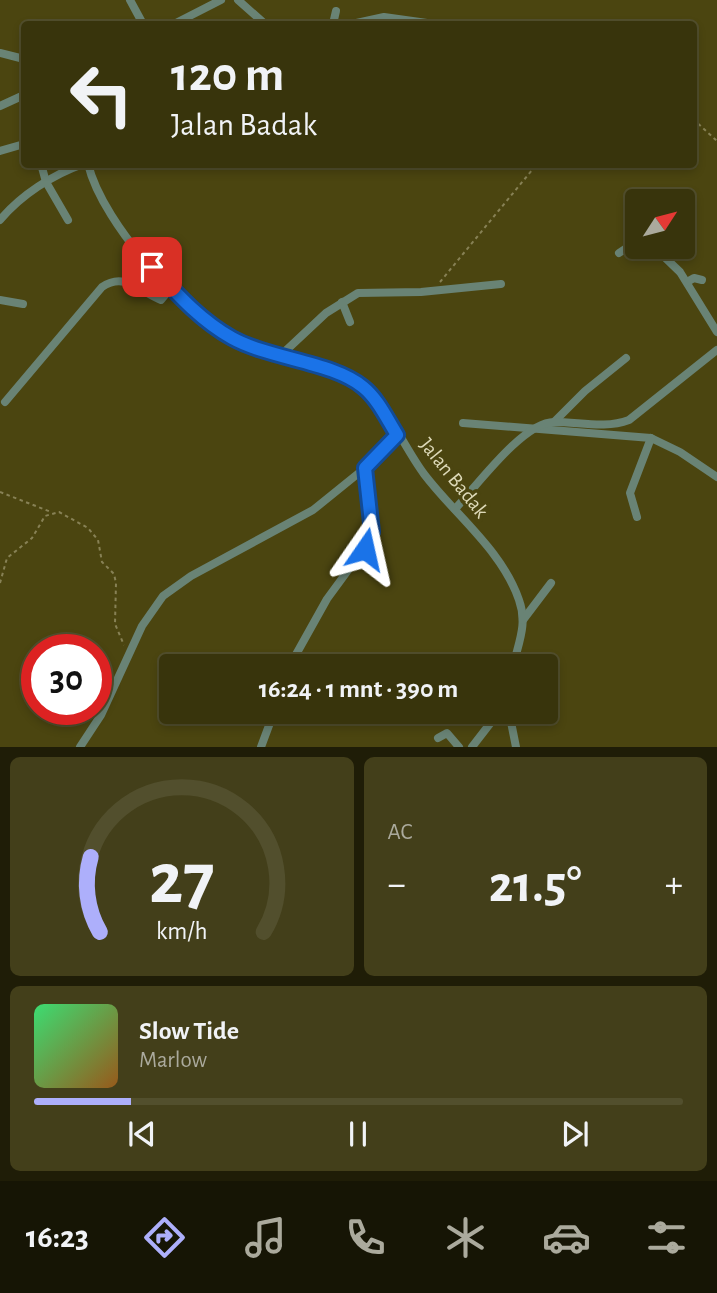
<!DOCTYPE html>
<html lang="id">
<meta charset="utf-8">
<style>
:root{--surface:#38340c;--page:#433f1a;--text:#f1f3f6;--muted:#abaa9d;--line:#524f2d;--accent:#adaffb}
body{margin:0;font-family:"Alegreya Sans",sans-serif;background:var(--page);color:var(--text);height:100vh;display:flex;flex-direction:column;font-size:26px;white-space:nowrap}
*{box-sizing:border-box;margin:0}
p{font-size:23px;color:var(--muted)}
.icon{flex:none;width:38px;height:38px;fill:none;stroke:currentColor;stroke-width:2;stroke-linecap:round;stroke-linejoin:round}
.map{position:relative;height:747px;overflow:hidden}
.details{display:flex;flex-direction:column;gap:10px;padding:10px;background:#1f1d07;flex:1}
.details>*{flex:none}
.hud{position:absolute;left:21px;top:21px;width:676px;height:147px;border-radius:7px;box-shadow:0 4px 10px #0003,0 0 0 2px var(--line);background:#38340c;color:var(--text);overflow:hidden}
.needle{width:46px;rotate:54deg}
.buttons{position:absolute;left:625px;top:189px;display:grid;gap:14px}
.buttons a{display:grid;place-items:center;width:70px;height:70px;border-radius:7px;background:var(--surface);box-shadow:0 4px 10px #0003,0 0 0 2px var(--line);font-size:35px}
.speed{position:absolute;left:21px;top:634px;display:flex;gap:14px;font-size:35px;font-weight:700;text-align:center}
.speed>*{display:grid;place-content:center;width:91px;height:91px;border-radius:50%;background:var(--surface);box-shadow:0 4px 10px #0003,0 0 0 2px var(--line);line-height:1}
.speed .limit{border:10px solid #d22;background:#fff;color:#111}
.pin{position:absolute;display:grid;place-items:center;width:60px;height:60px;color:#fff;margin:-30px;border-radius:14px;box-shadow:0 4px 10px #0006}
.me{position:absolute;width:77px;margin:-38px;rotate:11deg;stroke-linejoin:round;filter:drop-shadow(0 0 5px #0008)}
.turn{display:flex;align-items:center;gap:24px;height:147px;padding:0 35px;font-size:32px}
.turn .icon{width:91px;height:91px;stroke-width:2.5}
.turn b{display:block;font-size:49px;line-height:60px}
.big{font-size:52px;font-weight:700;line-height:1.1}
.details .tile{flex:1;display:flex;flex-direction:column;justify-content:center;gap:10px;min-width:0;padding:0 24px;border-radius:10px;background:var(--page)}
.details .dial{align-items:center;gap:0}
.dial svg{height:182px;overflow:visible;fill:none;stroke:var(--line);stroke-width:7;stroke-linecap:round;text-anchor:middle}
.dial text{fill:var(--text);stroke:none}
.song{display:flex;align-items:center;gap:21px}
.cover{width:84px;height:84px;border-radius:10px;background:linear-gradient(135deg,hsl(140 70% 55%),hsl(30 70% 35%))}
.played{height:7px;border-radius:4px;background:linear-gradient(90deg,var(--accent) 15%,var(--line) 15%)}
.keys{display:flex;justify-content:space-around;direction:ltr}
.heat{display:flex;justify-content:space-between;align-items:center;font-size:38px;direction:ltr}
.details .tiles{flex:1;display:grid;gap:10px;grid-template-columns:1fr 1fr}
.tile:last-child{grid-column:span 2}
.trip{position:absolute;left:159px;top:654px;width:399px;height:70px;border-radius:7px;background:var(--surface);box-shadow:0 4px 10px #0003,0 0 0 2px var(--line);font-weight:700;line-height:70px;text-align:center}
.tab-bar{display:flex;height:112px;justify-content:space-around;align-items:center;background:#161505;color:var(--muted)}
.tab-bar .icon{width:49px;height:49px}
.tab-bar .on{color:var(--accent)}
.tab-bar b{font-size:32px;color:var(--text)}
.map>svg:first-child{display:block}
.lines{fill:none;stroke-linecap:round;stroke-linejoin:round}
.path{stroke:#878155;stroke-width:2;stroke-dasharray:3.5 3.5;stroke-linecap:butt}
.minor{stroke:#698375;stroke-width:8}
.route-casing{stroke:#114b97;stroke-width:18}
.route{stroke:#1a73e8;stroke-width:12}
.labels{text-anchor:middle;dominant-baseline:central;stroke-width:7;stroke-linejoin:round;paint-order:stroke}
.street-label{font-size:21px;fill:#ddd9b8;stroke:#4b4510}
</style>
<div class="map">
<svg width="717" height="747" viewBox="0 0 717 747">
<rect width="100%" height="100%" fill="#4b4510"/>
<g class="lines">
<g class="path">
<polyline points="693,119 717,141"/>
<polyline points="440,282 537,164"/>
<polyline points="0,492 51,512"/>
<polyline points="0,583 7,558 32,538 45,516 59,512 88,528 98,540 102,562 114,574 116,583 115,624 124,645"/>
</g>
<g class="minor">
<polyline points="130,0 143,24"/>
<polyline points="238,0 265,24"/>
<polyline points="143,23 155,24"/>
<polyline points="174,24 221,0"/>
<polyline points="333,24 336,11"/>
<polyline points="352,24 384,17 434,24"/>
<polyline points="0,53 24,59"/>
<polyline points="0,106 24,95"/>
<polyline points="0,151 24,144"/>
<polyline points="41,164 46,182 68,220"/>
<path d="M88,164C103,226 191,322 249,346C283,361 328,362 359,384C387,404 403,446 424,474C455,515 502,550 519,600C528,625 518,643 513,667"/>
<path d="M0,220C21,195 52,175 83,164"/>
<polyline points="654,247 680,272 717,332"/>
<polyline points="619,253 637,241"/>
<polyline points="670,259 673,247"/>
<polyline points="687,282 694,278 702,280"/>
<polyline points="0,300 23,304"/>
<polyline points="342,302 350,322"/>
<polyline points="279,357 326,313 358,293 421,292 501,284"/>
<path d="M5,402L102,287C125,271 140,292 161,300L166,294L157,276"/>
<polyline points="554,422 585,391 626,358"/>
<polyline points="463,423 651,438 680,452 717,477"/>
<path d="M455,509C476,487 523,422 554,422C580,422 605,429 629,420L717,350"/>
<polyline points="637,517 630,493 651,438"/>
<polyline points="523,620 551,583"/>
<polyline points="289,667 327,599 371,539 365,468"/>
<polyline points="217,712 246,719 265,712"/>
<polyline points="509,712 516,747"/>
<polyline points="438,738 447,733 459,747"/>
<polyline points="80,747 101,715 142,626 163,596 191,576 313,510 365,468 397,435"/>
<polyline points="261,747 274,712"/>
<polyline points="472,747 499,712"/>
</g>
</g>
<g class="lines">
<g class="route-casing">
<path id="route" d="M152,267C177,294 200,320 232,338C270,359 333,362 363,387C378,399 387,419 397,435L365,468L372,532L365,549"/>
</g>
<use href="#route" class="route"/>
</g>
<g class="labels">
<g class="street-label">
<text transform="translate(454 478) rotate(51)">Jalan Badak</text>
</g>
</g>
</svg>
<div class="buttons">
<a><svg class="needle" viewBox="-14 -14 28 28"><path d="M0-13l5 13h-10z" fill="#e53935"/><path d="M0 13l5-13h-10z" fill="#abaa9d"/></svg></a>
</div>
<div class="speed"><div class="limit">30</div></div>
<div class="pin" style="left:152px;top:267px;background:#d93025"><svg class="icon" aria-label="arrive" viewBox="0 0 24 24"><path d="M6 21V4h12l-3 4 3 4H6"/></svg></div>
<svg class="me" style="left:365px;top:549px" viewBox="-20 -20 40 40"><path d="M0-17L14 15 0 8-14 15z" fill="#1a73e8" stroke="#fff" stroke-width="4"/></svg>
<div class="trip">16:24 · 1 mnt · 390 m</div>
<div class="hud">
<div class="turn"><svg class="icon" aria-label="left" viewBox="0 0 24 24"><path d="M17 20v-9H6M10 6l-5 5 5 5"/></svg><div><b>120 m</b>Jalan Badak</div></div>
</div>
</div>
<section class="details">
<div class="tiles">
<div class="tile dial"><svg viewBox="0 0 100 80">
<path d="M14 69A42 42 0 1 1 86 69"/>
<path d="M14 69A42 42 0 0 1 10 36" stroke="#adaffb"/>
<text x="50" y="56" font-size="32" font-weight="700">27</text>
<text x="50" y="72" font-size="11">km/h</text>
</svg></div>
<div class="tile"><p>AC</p>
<div class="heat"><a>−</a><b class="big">21.5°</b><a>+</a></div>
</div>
<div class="tile">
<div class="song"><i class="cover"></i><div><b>Slow Tide</b><p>Marlow</p></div></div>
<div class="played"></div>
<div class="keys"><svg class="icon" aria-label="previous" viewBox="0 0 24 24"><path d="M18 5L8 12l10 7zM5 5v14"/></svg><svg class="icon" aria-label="pause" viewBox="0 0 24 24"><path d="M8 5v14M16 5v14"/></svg><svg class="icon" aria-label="next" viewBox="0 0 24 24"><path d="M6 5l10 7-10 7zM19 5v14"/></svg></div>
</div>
</div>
</section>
<nav class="tab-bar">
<b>16:23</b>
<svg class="icon on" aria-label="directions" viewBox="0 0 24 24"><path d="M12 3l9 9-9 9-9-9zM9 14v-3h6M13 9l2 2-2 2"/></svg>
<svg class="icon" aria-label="music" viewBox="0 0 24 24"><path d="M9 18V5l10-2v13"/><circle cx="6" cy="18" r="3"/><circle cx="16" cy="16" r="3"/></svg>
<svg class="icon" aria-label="phone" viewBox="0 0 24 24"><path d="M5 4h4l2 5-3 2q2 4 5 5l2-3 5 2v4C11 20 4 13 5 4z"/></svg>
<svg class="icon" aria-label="climate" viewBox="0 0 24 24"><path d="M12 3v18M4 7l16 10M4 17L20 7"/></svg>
<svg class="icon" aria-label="car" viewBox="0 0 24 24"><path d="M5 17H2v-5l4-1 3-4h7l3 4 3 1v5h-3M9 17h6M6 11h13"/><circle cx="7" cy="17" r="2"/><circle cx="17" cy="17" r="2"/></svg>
<svg class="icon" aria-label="filters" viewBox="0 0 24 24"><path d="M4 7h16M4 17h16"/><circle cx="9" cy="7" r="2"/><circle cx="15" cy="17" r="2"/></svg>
</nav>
